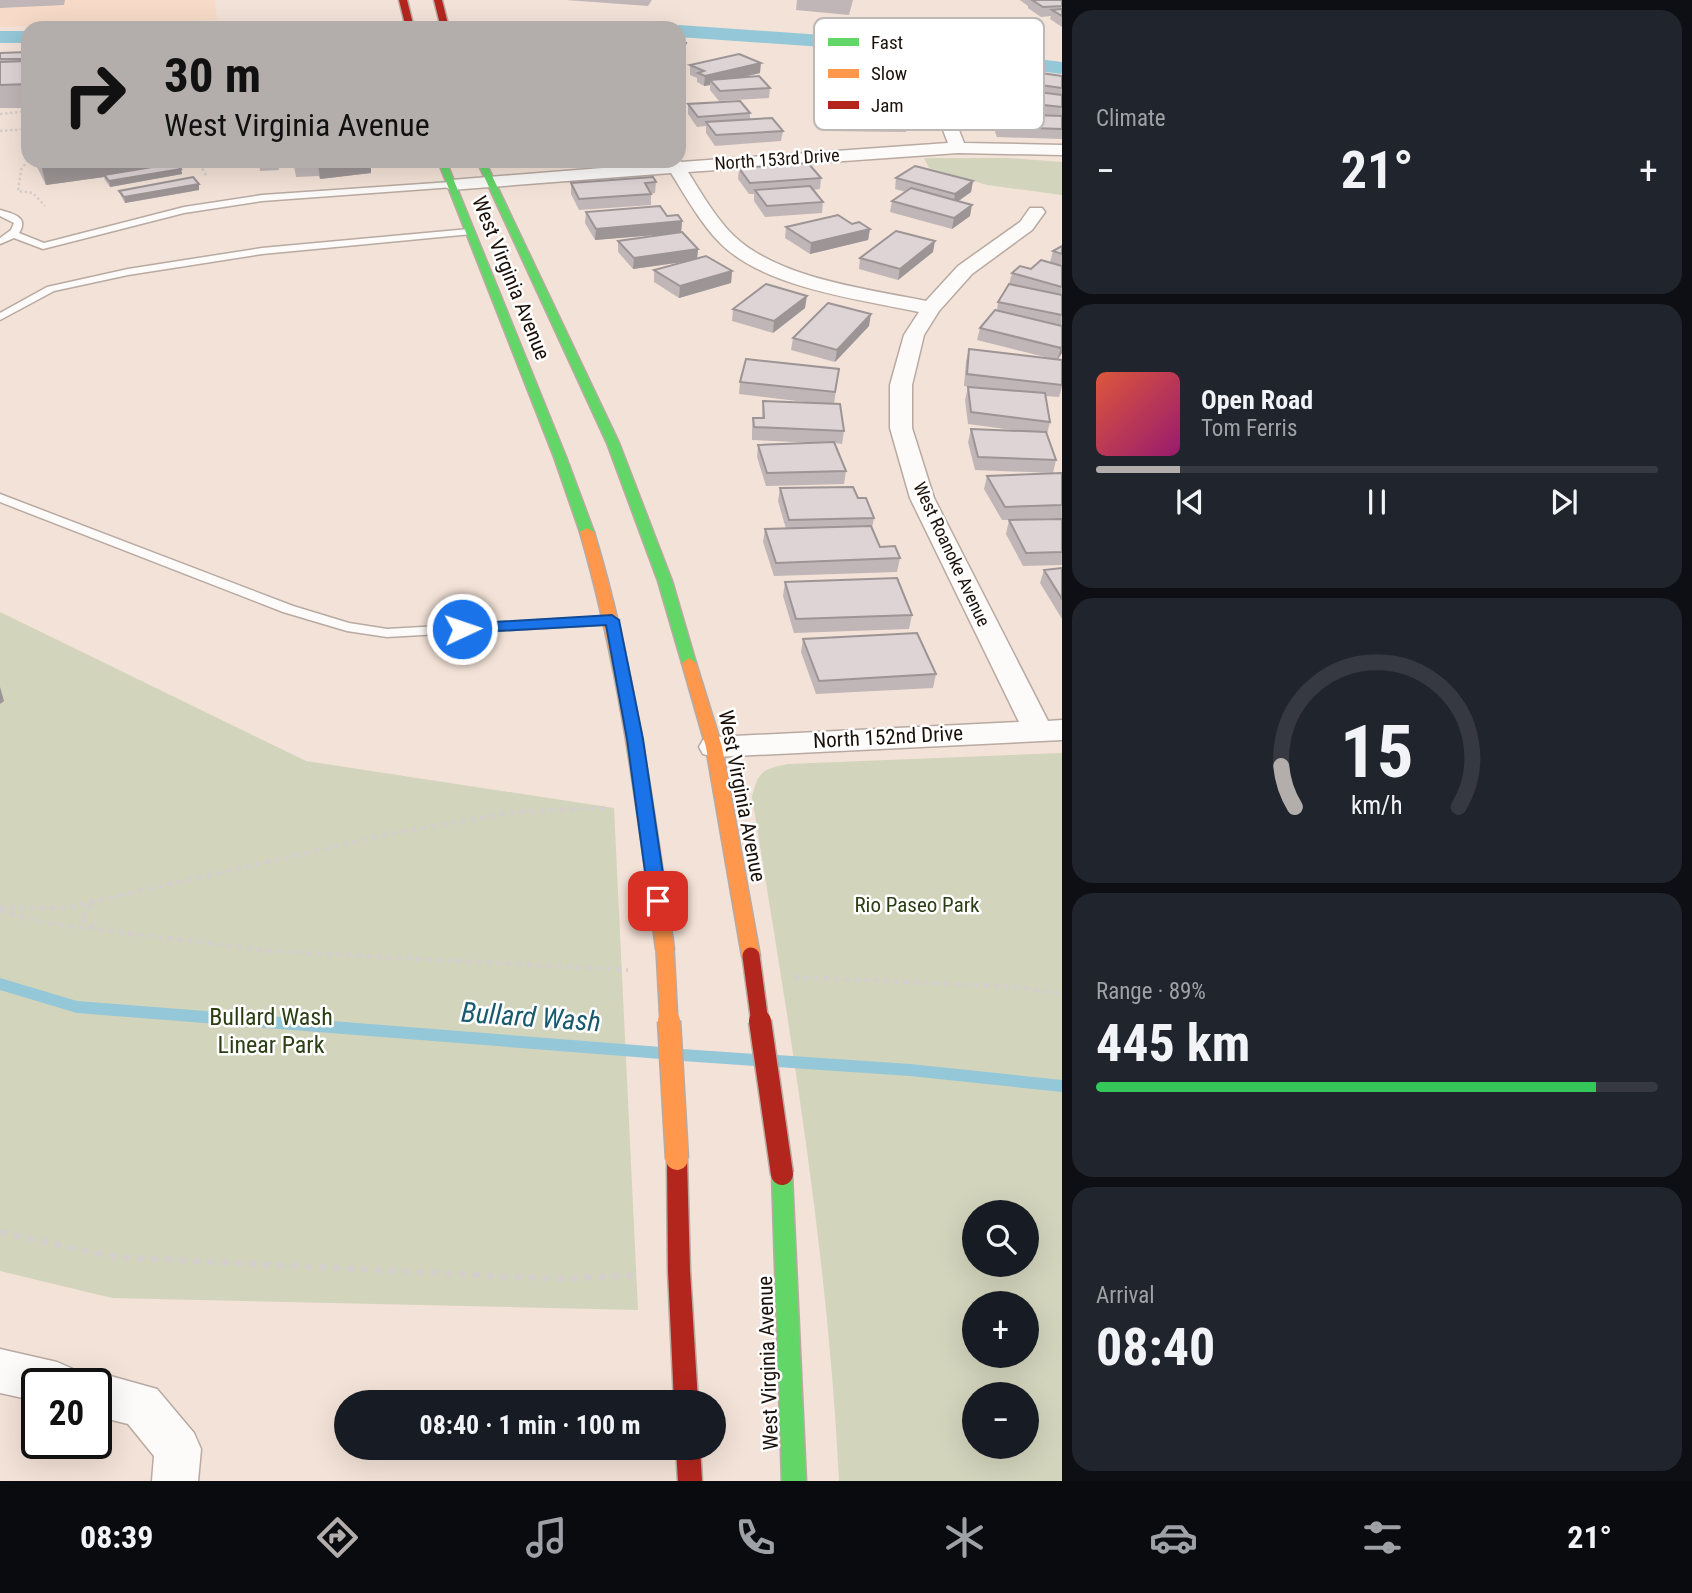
<!DOCTYPE html>
<meta charset="utf-8">
<style>
:root{--surface:#171b24;--page:#20242c;--text:#f1f3f6;--muted:#9ea1a6;--line:#363941;--accent:#b3aeac}
body{margin:0;font-family:"Roboto Condensed",sans-serif;background:var(--page);color:var(--text);height:100vh;display:flex;flex-direction:column;font-size:26px;white-space:nowrap}
*{box-sizing:border-box;margin:0}
p{font-size:23px;color:var(--muted)}
.icon{flex:none;width:38px;height:38px;fill:none;stroke:currentColor;stroke-width:2;stroke-linecap:round;stroke-linejoin:round}
.map{position:relative;flex:1;overflow:hidden}
.panel{display:flex;flex-direction:column;gap:10px;padding:10px;background:#0d0f14;width:630px}
.panel>*{flex:none}
.top-card{position:absolute;left:21px;top:21px;width:665px;height:147px;border-radius:21px;box-shadow:0 7px 28px #0002;background:#b3aeac;color:#111;overflow:hidden}
.buttons{position:absolute;left:962px;top:1200px;display:grid;gap:14px}
.buttons a{display:grid;place-items:center;width:77px;height:77px;border-radius:50%;background:var(--surface);box-shadow:0 7px 28px #0002;font-size:35px}
.speed{position:absolute;left:21px;top:1368px;display:flex;gap:14px;font-size:35px;font-weight:700;text-align:center}
.speed>*{display:grid;place-content:center;width:91px;height:91px;border-radius:50%;background:var(--surface);box-shadow:0 7px 28px #0002;line-height:1}
.speed .limit{border:4px solid #111;border-radius:10px;background:#fff;color:#111}
.pin{position:absolute;display:grid;place-items:center;width:60px;height:60px;color:#fff;margin:-30px;border-radius:14px;box-shadow:0 4px 10px #0006}
.me{position:absolute;width:77px;margin:-38px;rotate:87deg;stroke-linejoin:round;filter:drop-shadow(0 0 5px #0008)}
.turn{display:flex;align-items:center;gap:24px;height:147px;padding:0 28px;font-size:32px}
.turn .icon{width:91px;height:91px;stroke-width:2.5}
.turn b{display:block;font-size:49px;line-height:60px}
.big{font-size:52px;font-weight:700;line-height:1.1}
.panel .widget{flex:1;display:flex;flex-direction:column;justify-content:center;gap:10px;min-width:0;padding:0 24px;border-radius:21px;background:var(--page)}
.panel .dial{align-items:center;gap:0}
.dial svg{height:182px;overflow:visible;fill:none;stroke:var(--line);stroke-width:7;stroke-linecap:round;text-anchor:middle}
.dial text{fill:var(--text);stroke:none}
.song{display:flex;align-items:center;gap:21px}
.cover{width:84px;height:84px;border-radius:10px;background:linear-gradient(135deg,hsl(10 70% 55%),hsl(320 70% 35%))}
.played{height:7px;border-radius:4px;background:linear-gradient(90deg,var(--accent) 15%,var(--line) 15%)}
.keys{display:flex;justify-content:space-around;direction:ltr}
.heat{display:flex;justify-content:space-between;align-items:center;font-size:38px;direction:ltr}
.charge{height:10px;border-radius:5px;background:linear-gradient(90deg,#34c759 89%,var(--line) 0)}
.trip{position:absolute;left:334px;top:1390px;width:392px;height:70px;border-radius:35px;background:var(--surface);box-shadow:0 7px 28px #0002;font-weight:700;line-height:70px;text-align:center}
.dock{display:flex;height:112px;justify-content:space-around;align-items:center;background:#090b0e;color:var(--muted)}
.dock .icon{width:49px;height:49px}
.dock .selected{color:var(--accent)}
.dock b{font-size:32px;color:var(--text)}
main{display:flex;flex:1;min-height:0}
.map>svg:first-child{display:block}
.built{fill:#f7dbc8}
.green{fill:#d2d4bc;fill-rule:evenodd}
.lines{fill:none;stroke-linecap:round;stroke-linejoin:round}
.stream{fill:#94c7d7;fill-rule:evenodd}
.canal{fill:#94c7d7;fill-rule:evenodd}
.lane-casing{stroke:#b8aaa2;stroke-width:3}
.street-casing{stroke:#b8aaa2;stroke-width:3}
.fast-casing{stroke:#b8aaa2;stroke-width:3}
.slow-casing{stroke:#b8aaa2;stroke-width:3}
.jam-casing{stroke:#b8aaa2;stroke-width:3}
.path-far2{stroke:#d4cfcc;stroke-width:2.5;stroke-dasharray:2.5 2.5;stroke-linecap:butt}
.path-far1{stroke:#d4cfcc;stroke-width:4.5;stroke-dasharray:5 5;stroke-linecap:butt}
.path{stroke:#d4cfcc;stroke-width:6;stroke-dasharray:7 7;stroke-linecap:butt}
.lane{fill:#fdfbf9;fill-rule:evenodd}
.street{fill:#fdfbf9;fill-rule:evenodd}
.fast{fill:#63d668;fill-rule:evenodd}
.slow{fill:#ff974d;fill-rule:evenodd}
.jam{fill:#b3261e;fill-rule:evenodd}
.slow-bridge-far1-casing{stroke:#b8aaa2;stroke-width:20;stroke-linecap:butt}
.slow-bridge-casing{stroke:#b8aaa2;stroke-width:25;stroke-linecap:butt}
.jam-bridge-far1-casing{stroke:#b8aaa2;stroke-width:20;stroke-linecap:butt}
.jam-bridge-casing{stroke:#b8aaa2;stroke-width:25;stroke-linecap:butt}
.slow-bridge-far1{stroke:#ff974d;stroke-width:17}
.slow-bridge{stroke:#ff974d;stroke-width:22}
.jam-bridge-far1{stroke:#b3261e;stroke-width:17}
.jam-bridge{stroke:#b3261e;stroke-width:22}
.wall{fill:#c0b6b7}
.shaded-wall{fill:#9c9495}
.building{fill:#dfd4d5;stroke:#9c9495;stroke-width:2}
.route{fill:#1a73e8;stroke:#114b97;stroke-width:2}
.labels{text-anchor:middle;dominant-baseline:central;stroke-width:5;stroke-linejoin:round;paint-order:stroke}
.far-street-label{font-size:18px;fill:#1b1109;stroke:#fff}
.street-label{font-size:21px;fill:#1b1109;stroke:#fff}
.park-label{font-size:21px;fill:#2c3e13;stroke:#fff}
.near-park-label{font-size:24px;fill:#2c3e13;stroke:#fff}
.near-water-label{font-size:28px;font-style:italic;fill:#1a5a6f;stroke:#fff}
.key{fill:#fff;stroke:#bbb8b5;stroke-width:2}
.key-label{font-size:19px;fill:#1b1109}
</style>
<main>
<div class="map">
<svg width="1062" height="1481" viewBox="0 0 1062 1481">
<rect width="100%" height="100%" fill="#f3e2d7"/>
<polygon class="built" points="0,0 215,0 217,20 0,27"/>
<g class="green">
<polygon points="924,158 1008,158 1062,162 1062,195 987,185 929,168"/>
<polygon points="0,612 306,761 614,808 638,1310 112,1298 0,1271"/>
<path d="M1062,753V1481H839C828,1251 789,1024 752,797C758,772 762,769 788,764ZM975,1213H1027V1265H975ZM975,1304H1027V1356H975ZM975,1395H1027V1447H975Z"/>
</g>
<g class="lines">
<g class="stream">
<polygon points="0,978 77,1001 661,1047 666,1049 669,1053 666,1057 661,1059 77,1013 0,990"/>
<polygon points="682,1049 755,1054 760,1056 763,1060 760,1064 755,1066 682,1061 677,1059 674,1055 677,1051"/>
<polygon points="777,1055 910,1064 1062,1080 1062,1092 910,1076 777,1067 772,1065 769,1061 772,1057"/>
</g>
<g class="canal">
<polygon points="400,22 607,22 616,28 391,28"/>
<polygon points="679,25 880,39 1062,62 1062,74 880,51 679,37 679,28 672,28"/>
<rect x="0" y="31" width="28" height="12"/>
</g>
<g class="lane-casing">
<g id="lane">
<path d="M451,182L456,185L454,187L262,201L184,213L43,249L14,238L0,244V238L11,230L14,223L0,216V210C14,214 29,217 19,233L44,243L184,207L262,195Z"/>
<polygon points="469,229 474,232 472,234 262,254 128,275 54,291 0,320 0,313 47,287 128,269 262,248"/>
<polygon points="0,494 293,606 349,623 387,629 612,616 619,620 612,624 387,637 347,631 283,612 0,502"/>
</g>
</g>
<g class="street-casing">
<g id="street">
<path d="M957,83L965,88L949,105L964,143L1062,145V155L958,153L688,172C702,194 716,219 735,237C781,279 867,289 926,301L958,266L1020,222L1030,208H1042L1045,212L1032,230L972,274L939,311L924,335L912,385V428L934,498L1048,721L1062,720V740L714,757L703,754L699,747L703,740L714,737L1019,722L910,498L890,428V385L904,335L919,312C859,299 766,288 721,244C701,224 686,197 671,173L451,190L442,185L451,180L665,163L664,161L679,159L681,162L948,143L933,104L952,85Z"/>
<polygon points="0,1349 57,1362 73,1369 79,1383 80,1378 96,1372 157,1389 194,1433 201,1449 198,1481 152,1481 154,1456 128,1424 96,1416 96,1384 37,1384 37,1401 0,1393"/>
</g>
</g>
<g class="fast-casing">
<g id="fast">
<polygon points="438,161 446,161 566,457 594,532 592,535 587,536 580,532 554,457"/>
<polygon points="477,161 485,161 619,443 672,581 696,663 694,666 684,666 682,663 658,581 607,443"/>
<polygon points="782,1165 789,1167 792,1174 806,1481 782,1481 772,1174 775,1167"/>
</g>
</g>
<g class="slow-casing">
<g id="slow">
<path d="M587,528L594,532C635,668 654,808 674,949L671,954L665,956L659,954L656,949C637,808 620,669 580,532Z"/>
<polygon points="689,658 696,663 722,747 760,956 757,961 751,963 745,961 742,956 706,747 682,663"/>
</g>
</g>
<g class="jam-casing">
<g id="jam">
<polygon points="399,0 407,0 414,28 406,28"/>
<polygon points="434,0 442,0 449,28 441,28"/>
<polygon points="677,1150 684,1153 687,1159 690,1271 698,1402 674,1402 668,1271 667,1159 670,1153"/>
<polygon points="676,1447 700,1447 702,1481 678,1481"/>
</g>
</g>
<g class="path-far2">
<polyline points="0,114 28,111"/>
<polyline points="0,131 28,129"/>
<polyline points="28,160 21,170 18,191 33,193 45,206"/>
<polyline points="206,175 199,163 208,161"/>
</g>
<g class="path-far1">
<polyline points="91,904 80,919 100,928"/>
<polyline points="0,908 65,908 398,832 515,812 608,808"/>
<polyline points="0,911 46,923 270,951 628,970"/>
<polyline points="794,977 1018,987 1062,994"/>
</g>
<polyline class="path" points="0,1232 115,1257 558,1279 633,1275"/>
<use href="#lane" class="lane"/>
<use href="#street" class="street"/>
<use href="#fast" class="fast"/>
<use href="#slow" class="slow"/>
<use href="#jam" class="jam"/>
<g class="slow-bridge-far1-casing">
<polyline id="slow-bridge-far1" points="665,949 669,1023"/>
</g>
<g class="slow-bridge-casing">
<polyline id="slow-bridge" points="669,1021 677,1159"/>
</g>
<g class="jam-bridge-far1-casing">
<polyline id="jam-bridge-far1" points="751,956 760,1023"/>
</g>
<g class="jam-bridge-casing">
<polyline id="jam-bridge" points="760,1021 782,1174"/>
</g>
<use href="#slow-bridge-far1" class="slow-bridge-far1"/>
<use href="#slow-bridge" class="slow-bridge"/>
<use href="#jam-bridge-far1" class="jam-bridge-far1"/>
<use href="#jam-bridge" class="jam-bridge"/>
</g>
<g class="wall">
<polygon points="0,0 65,0 64,5 0,8"/>
<polygon points="566,0 652,0 648,6"/>
<polygon points="797,0 853,0 849,15 796,10"/>
<polygon points="1020,0 1062,0 1062,27 1050,19 1051,16 1041,17 1028,8 1028,6"/>
<polygon points="28,52 28,108 0,108 0,53"/>
<polygon points="850,53 904,67 903,76 895,76 895,91 900,104 898,114 897,114 898,117 908,121 906,132 830,131 826,117 827,107 842,107 841,99 842,92 834,91 836,70 849,71"/>
<polygon points="690,65 760,73 739,78 770,88 769,98 719,101 710,90 710,85 704,86 697,82 697,78 690,75"/>
<polygon points="1062,76 1062,139 997,137 995,132 997,121 1002,121 1004,114 1043,115 1015,112 1017,102 1025,90 1025,87 1022,87 1024,77"/>
<polygon points="688,104 750,113 750,119 783,131 781,141 715,146 706,133 706,126 697,127 688,114"/>
<polygon points="34,161 192,161 192,164 179,166 181,169 182,174 110,187 105,180 104,177 46,185"/>
<polygon points="259,161 278,161 279,170 260,171"/>
<polygon points="293,161 371,161 371,173 320,179 319,176 296,177"/>
<polygon points="739,168 821,178 820,189 813,190 823,202 822,213 765,217 754,201 754,194 749,194 738,179"/>
<polygon points="896,178 973,181 971,192 958,201 970,216 952,229 890,212 892,201 906,192 895,189"/>
<polygon points="656,182 655,193 651,194 651,205 579,210 571,194 571,183"/>
<polygon points="199,190 125,203 121,196 119,191"/>
<polygon points="586,212 667,216 682,221 681,232 698,249 697,258 732,271 731,283 679,298 654,282 654,270 683,262 633,269 618,252 618,241 663,234 595,240 585,223"/>
<polygon points="852,224 870,229 868,240 810,254 785,238 786,227"/>
<polygon points="1062,246 1062,353 1058,359 1062,360 1062,387 1059,397 1045,396 1050,422 1047,434 1056,460 1053,473 975,470 968,442 971,429 1019,431 968,424 965,400 968,387 986,389 964,386 966,361 969,349 1053,359 977,340 980,328 997,310 998,302 1009,284 1012,273 1031,269 1050,262 1053,251"/>
<polygon points="933,252 898,280 859,269 860,258"/>
<polygon points="805,308 773,333 732,321 733,309"/>
<polygon points="869,326 835,362 791,350 793,338"/>
<polygon points="839,369 834,404 844,431 842,444 835,443 846,471 844,484 766,486 757,457 758,445 820,443 752,440 752,430 753,418 762,418 763,401 822,404 739,394 740,382"/>
<polygon points="1062,473 1062,518 1002,520 984,489 987,476"/>
<polygon points="780,488 858,498 874,518 872,528 880,547 900,558 897,572 774,576 763,542 765,529 786,529 778,501"/>
<polygon points="1062,519 1062,565 1023,566 1006,534 1009,520"/>
<polygon points="1062,568 1062,619 1040,583 1044,570"/>
<polygon points="785,582 912,615 909,629 794,633 783,596"/>
<polygon points="803,639 936,674 933,688 816,694 801,652"/>
</g>
<g class="shaded-wall">
<polygon points="686,43 686,53 679,66 679,57"/>
<polygon points="761,63 760,73 714,84 710,80 710,85 704,86 705,76"/>
<polygon points="40,161 192,161 192,164 105,177 104,175 104,177 46,185"/>
<polygon points="341,161 371,161 371,173 320,179 318,164"/>
<polygon points="181,169 182,174 110,187 109,181"/>
<polygon points="973,181 971,192 953,205 955,194"/>
<polygon points="199,184 199,190 125,203 124,197"/>
<polygon points="972,205 970,216 952,229 954,218"/>
<polygon points="682,221 681,233 595,240 596,229"/>
<polygon points="870,229 868,240 810,254 811,243"/>
<polygon points="935,241 933,252 898,280 900,269"/>
<polygon points="698,249 697,260 633,269 634,258"/>
<polygon points="732,271 731,283 679,298 680,286"/>
<polygon points="807,296 805,308 773,333 774,321"/>
<polygon points="871,314 869,326 835,362 837,350"/>
<polygon points="1062,346 1062,353 1057,360 1061,348"/>
<polygon points="0,687 4,701 0,704"/>
</g>
<g class="building">
<polygon points="1032,0 1062,0 1062,6 1043,7"/>
<polygon points="1062,9 1062,16 1052,10"/>
<polygon points="679,43 686,43 679,57"/>
<polygon points="28,52 28,59 0,59 0,53"/>
<polygon points="739,54 761,63 705,76 698,73 704,71 690,65"/>
<polygon points="28,61 28,84 0,85 0,62"/>
<polygon points="1027,71 1062,76 1062,88 1026,83 1030,78 1024,77"/>
<polygon points="759,76 770,88 720,91 710,80"/>
<polygon points="1022,90 1062,95 1062,107 1017,102"/>
<polygon points="740,101 750,113 698,117 688,104"/>
<polygon points="1004,114 1062,116 1062,129 1000,127 997,121 1007,122"/>
<polygon points="772,118 783,131 716,135 706,122"/>
<polygon points="259,161 278,161 279,165 260,166"/>
<polygon points="318,161 341,161 318,164"/>
<polygon points="176,163 181,169 109,181 104,175"/>
<polygon points="808,163 821,178 750,183 739,168"/>
<polygon points="915,166 973,181 955,194 896,178"/>
<polygon points="193,177 199,184 124,197 119,191"/>
<polygon points="653,177 656,182 645,183 651,194 579,199 571,183"/>
<polygon points="810,186 823,202 767,206 755,190"/>
<polygon points="911,188 972,205 954,218 892,201"/>
<polygon points="660,206 667,216 678,215 682,221 596,229 586,212"/>
<polygon points="838,215 852,224 859,222 870,229 811,243 786,227"/>
<polygon points="896,231 935,241 900,269 860,258"/>
<polygon points="682,232 698,249 634,258 618,241"/>
<polygon points="1062,246 1062,254 1053,251"/>
<polygon points="706,256 732,271 680,286 654,270"/>
<polygon points="1041,260 1062,266 1062,287 1012,273 1020,266 1031,269"/>
<polygon points="766,284 807,296 774,321 733,309"/>
<polygon points="1009,284 1062,295 1062,315 998,302"/>
<polygon points="828,303 871,314 837,350 793,338"/>
<polygon points="995,310 1062,326 1062,346 1061,348 980,328"/>
<polygon points="969,349 1062,360 1062,385 967,374"/>
<polygon points="746,359 839,369 835,392 740,382"/>
<polygon points="968,387 1045,393 1050,422 971,412"/>
<polygon points="763,401 840,404 844,431 754,427 753,418 764,418"/>
<polygon points="971,429 1046,432 1056,460 978,457"/>
<polygon points="834,442 846,471 767,473 758,445"/>
<polygon points="1062,473 1062,505 1005,507 987,476"/>
<polygon points="853,487 858,498 866,498 874,518 789,520 780,488"/>
<polygon points="1062,519 1062,552 1026,553 1009,520"/>
<polygon points="871,526 880,547 895,546 900,558 776,563 765,529"/>
<polygon points="1062,568 1062,599 1044,570"/>
<polygon points="897,578 912,615 796,619 785,582"/>
<polygon points="917,633 936,674 819,681 803,639"/>
</g>
<polygon class="route" points="612,615 619,620 643,739 667,901 664,906 652,906 649,901 627,739 606,625 462,633 455,629 462,624"/>
<g class="labels">
<g class="far-street-label">
<text transform="translate(777 159) rotate(-4)">North 153rd Drive</text>
<text transform="translate(952 554) rotate(65)">West Roanoke Avenue</text>
</g>
<g class="street-label">
<text transform="translate(511 278) rotate(68)">West Virginia Avenue</text>
<text transform="translate(888 737) rotate(-3)">North 152nd Drive</text>
<text transform="translate(742 796) rotate(79)">West Virginia Avenue</text>
<text transform="translate(768 1363) rotate(-92)">West Virginia Avenue</text>
</g>
<g class="park-label">
<text x="917" y="905">Rio Paseo Park</text>
</g>
<g class="near-park-label">
<text x="271" y="1017">Bullard Wash<tspan x="271" dy="28">Linear Park</tspan></text>
</g>
<g class="near-water-label">
<text transform="translate(531 1017) rotate(4)">Bullard Wash</text>
</g>
</g>
<rect x="814" y="18" width="230" height="112" rx="10" class="key"/>
<rect x="828" y="38" width="31" height="8" fill="#63d668"/>
<rect x="828" y="69" width="31" height="9" fill="#ff974d"/>
<rect x="828" y="101" width="31" height="8" fill="#b3261e"/>
<g class="key-label">
<text x="871" y="49">Fast</text>
<text x="871" y="80">Slow</text>
<text x="871" y="112">Jam</text>
</g>
</svg>
<div class="buttons">
<a><svg class="icon" aria-label="search" viewBox="0 0 24 24"><circle cx="10" cy="10" r="6"/><path d="M15 15l6 6"/></svg></a>
<a>+</a>
<a>−</a>
</div>
<div class="speed"><div class="limit">20</div></div>
<div class="pin" style="left:658px;top:901px;background:#d93025"><svg class="icon" aria-label="arrive" viewBox="0 0 24 24"><path d="M6 21V4h12l-3 4 3 4H6"/></svg></div>
<svg class="me" style="left:462px;top:629px" viewBox="-20 -20 40 40"><circle r="17" fill="#1a73e8" stroke="#fff" stroke-width="3"/><path d="M0-11L8 9 0 5-8 9z" fill="#fff"/></svg>
<div class="trip">08:40 · 1 min · 100 m</div>
<div class="top-card">
<div class="turn"><svg class="icon" aria-label="right" viewBox="0 0 24 24"><path d="M7 20v-9h11M14 6l5 5-5 5"/></svg><div><b>30 m</b>West Virginia Avenue</div></div>
</div>
</div>
<section class="panel">
<div class="widget"><p>Climate</p>
<div class="heat"><a>−</a><b class="big">21°</b><a>+</a></div>
</div>
<div class="widget">
<div class="song"><i class="cover"></i><div><b>Open Road</b><p>Tom Ferris</p></div></div>
<div class="played"></div>
<div class="keys"><svg class="icon" aria-label="previous" viewBox="0 0 24 24"><path d="M18 5L8 12l10 7zM5 5v14"/></svg><svg class="icon" aria-label="pause" viewBox="0 0 24 24"><path d="M8 5v14M16 5v14"/></svg><svg class="icon" aria-label="next" viewBox="0 0 24 24"><path d="M6 5l10 7-10 7zM19 5v14"/></svg></div>
</div>
<div class="widget dial"><svg viewBox="0 0 100 80">
<path d="M14 69A42 42 0 1 1 86 69"/>
<path d="M14 69A42 42 0 0 1 8 51" stroke="#b3aeac"/>
<text x="50" y="56" font-size="32" font-weight="700">15</text>
<text x="50" y="72" font-size="11">km/h</text>
</svg></div>
<div class="widget"><p>Range · 89%</p><b class="big">445 km</b><div class="charge"></div></div>
<div class="widget"><p>Arrival</p><b class="big">08:40</b></div>
</section>
</main>
<nav class="dock">
<b>08:39</b>
<svg class="icon selected" aria-label="directions" viewBox="0 0 24 24"><path d="M12 3l9 9-9 9-9-9zM9 14v-3h6M13 9l2 2-2 2"/></svg>
<svg class="icon" aria-label="music" viewBox="0 0 24 24"><path d="M9 18V5l10-2v13"/><circle cx="6" cy="18" r="3"/><circle cx="16" cy="16" r="3"/></svg>
<svg class="icon" aria-label="phone" viewBox="0 0 24 24"><path d="M5 4h4l2 5-3 2q2 4 5 5l2-3 5 2v4C11 20 4 13 5 4z"/></svg>
<svg class="icon" aria-label="climate" viewBox="0 0 24 24"><path d="M12 3v18M4 7l16 10M4 17L20 7"/></svg>
<svg class="icon" aria-label="car" viewBox="0 0 24 24"><path d="M5 17H2v-5l4-1 3-4h7l3 4 3 1v5h-3M9 17h6M6 11h13"/><circle cx="7" cy="17" r="2"/><circle cx="17" cy="17" r="2"/></svg>
<svg class="icon" aria-label="filters" viewBox="0 0 24 24"><path d="M4 7h16M4 17h16"/><circle cx="9" cy="7" r="2"/><circle cx="15" cy="17" r="2"/></svg>
<b>21°</b>
</nav>
